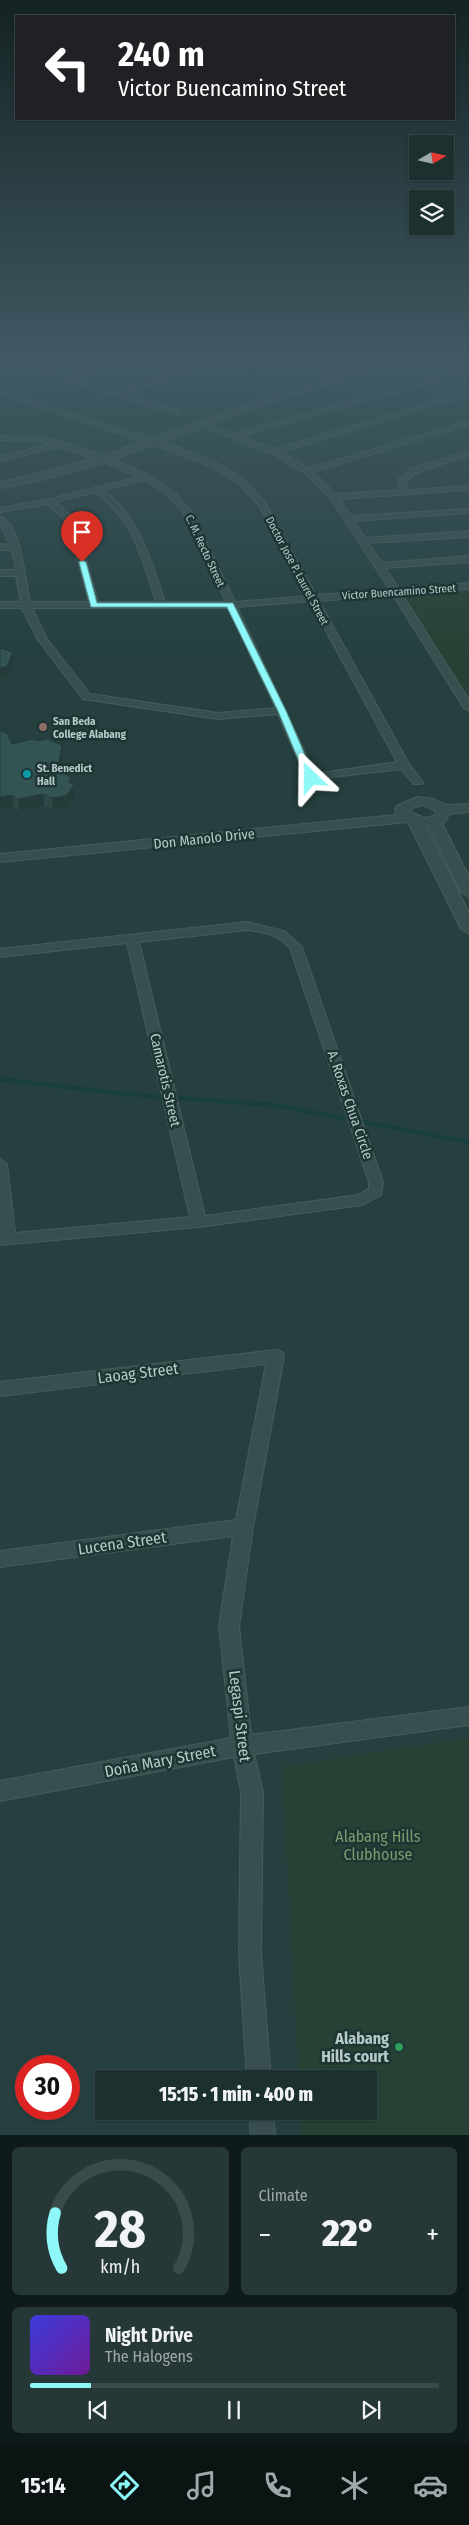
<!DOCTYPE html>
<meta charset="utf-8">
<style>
:root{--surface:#1c302f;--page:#253837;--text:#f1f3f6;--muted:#a0a9aa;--line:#3a4b4b;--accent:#8ef7f7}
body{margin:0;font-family:"Fira Sans Condensed",sans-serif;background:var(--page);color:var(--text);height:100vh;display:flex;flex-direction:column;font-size:19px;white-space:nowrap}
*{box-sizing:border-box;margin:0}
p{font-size:16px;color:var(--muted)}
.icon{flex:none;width:28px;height:28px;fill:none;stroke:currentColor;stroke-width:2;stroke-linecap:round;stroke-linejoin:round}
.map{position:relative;height:2135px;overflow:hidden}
.side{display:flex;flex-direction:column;gap:12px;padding:12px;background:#0f1a1a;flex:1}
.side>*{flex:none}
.hud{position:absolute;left:15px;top:15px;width:440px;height:105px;border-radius:0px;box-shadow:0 1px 4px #0004,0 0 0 1px var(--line);background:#202124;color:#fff;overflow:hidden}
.needle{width:32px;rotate:81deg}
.tools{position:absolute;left:409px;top:135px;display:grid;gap:10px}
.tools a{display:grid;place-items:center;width:45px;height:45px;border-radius:0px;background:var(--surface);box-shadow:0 1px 4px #0004,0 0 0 1px var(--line);font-size:25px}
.speed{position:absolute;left:15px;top:2055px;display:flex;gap:10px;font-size:25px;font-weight:700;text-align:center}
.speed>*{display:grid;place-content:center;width:65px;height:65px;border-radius:50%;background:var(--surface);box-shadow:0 1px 4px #0004,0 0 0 1px var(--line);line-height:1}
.speed .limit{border:8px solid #d22;background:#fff;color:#111}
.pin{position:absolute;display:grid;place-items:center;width:42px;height:42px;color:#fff;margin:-51px -21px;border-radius:50% 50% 50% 0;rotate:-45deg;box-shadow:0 0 5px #0007}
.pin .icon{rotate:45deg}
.me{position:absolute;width:55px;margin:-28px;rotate:337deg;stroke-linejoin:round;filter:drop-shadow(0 0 4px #0008)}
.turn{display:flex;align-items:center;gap:18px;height:105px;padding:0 20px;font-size:22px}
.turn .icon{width:65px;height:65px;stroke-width:2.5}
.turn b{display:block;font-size:35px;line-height:42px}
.big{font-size:38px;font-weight:800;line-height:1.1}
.side .widget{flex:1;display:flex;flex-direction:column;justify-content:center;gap:8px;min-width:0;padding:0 18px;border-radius:8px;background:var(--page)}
.side .dial{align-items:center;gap:0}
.dial svg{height:130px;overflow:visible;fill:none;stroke:var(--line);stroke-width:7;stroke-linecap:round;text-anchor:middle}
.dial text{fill:var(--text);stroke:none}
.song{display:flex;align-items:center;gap:15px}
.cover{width:60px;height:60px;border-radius:8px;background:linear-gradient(135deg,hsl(240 70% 55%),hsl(280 70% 35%))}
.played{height:5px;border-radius:2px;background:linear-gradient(90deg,var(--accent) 15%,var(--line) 15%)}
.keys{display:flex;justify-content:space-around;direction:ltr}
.heat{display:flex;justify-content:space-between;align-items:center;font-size:28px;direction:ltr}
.side .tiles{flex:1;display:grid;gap:12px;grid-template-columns:1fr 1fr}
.widget:last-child{grid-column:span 2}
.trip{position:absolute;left:95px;top:2070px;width:282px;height:50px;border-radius:0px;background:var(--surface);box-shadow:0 1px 4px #0004,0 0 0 1px var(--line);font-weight:800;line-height:50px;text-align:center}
.tabs{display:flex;height:80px;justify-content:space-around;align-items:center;background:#0b1313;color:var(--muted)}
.tabs .icon{width:35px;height:35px}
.tabs .selected{color:var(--accent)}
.tabs b{font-size:22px;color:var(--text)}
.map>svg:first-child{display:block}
.green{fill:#274134}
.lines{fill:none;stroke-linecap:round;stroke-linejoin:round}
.stream-far1{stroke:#183e3d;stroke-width:4}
.stream{stroke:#183e3d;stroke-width:5}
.minor-casing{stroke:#465c5b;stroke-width:2}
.tertiary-casing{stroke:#465c5b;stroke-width:2}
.minor{fill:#394f4f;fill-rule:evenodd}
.tertiary{fill:#394f4f;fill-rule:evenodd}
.wall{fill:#2d4847}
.shaded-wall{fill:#243b3a}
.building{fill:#345453;stroke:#243b3a}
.route{fill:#8ef7f7;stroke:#5ca1a1}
.education-dot{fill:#8d6e63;stroke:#1e3534;stroke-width:2}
.culture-dot{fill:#0f9aa8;stroke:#1e3534;stroke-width:2}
.leisure-dot{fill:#2e9e5b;stroke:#1e3534;stroke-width:2}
.labels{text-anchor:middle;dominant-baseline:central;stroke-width:5;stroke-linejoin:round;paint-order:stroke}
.far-street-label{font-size:11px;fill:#b6caca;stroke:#1e3534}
.far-poi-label{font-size:11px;font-weight:bold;fill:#b6caca;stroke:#1e3534;text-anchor:start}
.street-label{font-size:14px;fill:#b6caca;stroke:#1e3534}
.near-street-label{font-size:16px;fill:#b6caca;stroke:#1e3534}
.near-park-label{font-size:16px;fill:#7e9b6d;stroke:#1e3534}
.near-poi-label{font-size:16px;font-weight:bold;fill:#b6caca;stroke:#1e3534;text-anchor:end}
</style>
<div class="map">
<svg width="469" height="2135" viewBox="0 0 469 2135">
<rect width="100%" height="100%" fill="#25403f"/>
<g class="green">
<polygon points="469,590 469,687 459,688 402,594"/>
<polygon points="469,1738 469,2135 302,2135 301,2111 369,2111 369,2079 299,2079 282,1767"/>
</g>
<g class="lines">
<polyline class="stream-far1" points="0,1079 124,1094 274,1105 469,1142"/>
<polyline class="stream" points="464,1141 469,1142"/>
<g class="minor-casing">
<g id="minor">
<polygon points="0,357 68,377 110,364 88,357 117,362 144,357 75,379 116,391 224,357 232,357 123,394 181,411 182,413 178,415 0,360"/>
<polygon points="308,357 315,357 309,362 310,366 340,377 337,379 305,368 303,361"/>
<path d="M469,368V372L241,436L275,449L469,391V395L281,452L309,468L469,421V425L313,472L336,494L400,490L398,480L410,469L469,451V455L416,473L406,481L407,490L469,486V490L339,499L351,516L469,509V513L354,521L365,538L469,531V537L368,543L382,563L469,556V562L385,568L399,589L469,583V589L402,594L469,700V711L464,708L393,595L319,601L409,764L423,782L422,784H414L401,769L307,780L278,714L218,719L83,699L38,640L22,608H0V602H21L16,576H0V570H16L12,550H0V544L10,545L0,523V516C22,525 25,581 30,602H89L69,527L62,517L48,504L0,512V508L50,499L138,477L104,462L58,447L0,461V457L50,444L40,441L0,440V436L41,437L63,442L110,458L149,475L175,493L191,511L235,602L307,596L258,504L237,482L209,466L164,448L0,395V391L170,444L215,462L243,478L265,503L316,595L390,590L331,499L305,473L272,454L200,425L207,423L234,434ZM145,480L169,497L183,512L226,602H165C151,560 140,519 104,490ZM96,492C134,522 142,558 156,602H98L77,527L68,513L56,502ZM310,601L397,762L315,774L237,607ZM32,608H228L276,708L218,713L90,694L47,639Z"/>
<path d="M247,922L284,931L302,947L383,1182L381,1195L362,1205L199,1227L0,1245V1159L7,1164L15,1233L190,1217L127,943L0,957V949ZM247,930C264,932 278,934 290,948L369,1182V1189L358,1195L205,1216L139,942Z"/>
<polygon points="276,1350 282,1352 284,1356 253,1527 239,1626 251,1735 469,1707 469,1725 254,1754 263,1792 261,1954 271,2079 247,2079 239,1954 241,1792 234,1757 0,1801 0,1781 231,1738 219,1626 233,1536 0,1567 0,1551 236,1520 266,1364 0,1396 0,1382"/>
<polygon points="249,2111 273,2111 275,2135 251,2135"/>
</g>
</g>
<g class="tertiary-casing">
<g id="tertiary">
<path d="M405,357H417L286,397L104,463L34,482L0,488V482C90,465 173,430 260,400C307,383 356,369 405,357Z"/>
<path d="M417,797L433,799L446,805L469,804V812L449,814L445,822L442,823L469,877V897L461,892L429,826H426L469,913V934L461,929L408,822L0,862V854L396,815L395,809L397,806ZM423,805L436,811L434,816L425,818L410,812L412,808Z"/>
</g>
</g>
<use href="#minor" class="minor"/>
<use href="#tertiary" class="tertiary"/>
</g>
<polygon class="wall" points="0,731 12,744 63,756 60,771 71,778 72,784 74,785 75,797 67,808 53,810 44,806 19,810 13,807 0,809"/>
<g class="shaded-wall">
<polygon points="13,652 14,663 8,677 0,679 0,668"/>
<polygon points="62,745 63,756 58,781 58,769"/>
<polygon points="71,778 72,789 74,785 75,797 67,808 53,810 52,798 69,782"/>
<polygon points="43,794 44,806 19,810 18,799"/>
<polygon points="12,795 13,807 0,809 0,797"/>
</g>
<g class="building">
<polygon points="0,648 13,652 7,666 0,668"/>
<polygon points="0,731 7,733 12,744 32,739 37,741 47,739 62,745 58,769 71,778 69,782 74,785 66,796 52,798 43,794 18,799 12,795 0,797"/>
</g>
<linearGradient id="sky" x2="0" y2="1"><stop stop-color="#142323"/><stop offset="0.55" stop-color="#405963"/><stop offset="1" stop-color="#405963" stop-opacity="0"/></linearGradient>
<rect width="469" height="655" fill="url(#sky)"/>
<polygon class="route" points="82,560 86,562 97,603 233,603 286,711 315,778 314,780 306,778 278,711 227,607 91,607 79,562"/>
<circle class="education-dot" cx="43" cy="727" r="5"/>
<circle class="culture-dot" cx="27" cy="774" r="5"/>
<circle class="leisure-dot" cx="399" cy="2047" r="5"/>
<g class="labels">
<g class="far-street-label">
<text transform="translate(205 551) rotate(65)">C. M. Recto Street</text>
<text transform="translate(297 571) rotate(62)">Doctor Jose P. Laurel Street</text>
<text transform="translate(399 592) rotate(-4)">Victor Buencamino Street</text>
</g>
<g class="far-poi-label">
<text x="53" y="721">San Beda<tspan x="53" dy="13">College Alabang</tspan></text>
<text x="37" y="768">St. Benedict<tspan x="37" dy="13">Hall</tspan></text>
</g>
<g class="street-label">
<text transform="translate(204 839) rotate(-6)">Don Manolo Drive</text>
<text transform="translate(165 1080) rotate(77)">Camarotis Street</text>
<text transform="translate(350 1105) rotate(71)">A. Roxas Chua Circle</text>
</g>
<g class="near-street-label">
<text transform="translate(138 1373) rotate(-7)">Laoag Street</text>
<text transform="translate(122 1543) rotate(-8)">Lucena Street</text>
<text transform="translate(240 1716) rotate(83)">Legaspi Street</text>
<text transform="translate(160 1761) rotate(-11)">Doña Mary Street</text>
</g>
<g class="near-park-label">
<text x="378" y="1836">Alabang Hills<tspan x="378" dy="18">Clubhouse</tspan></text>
</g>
<g class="near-poi-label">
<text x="389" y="2038">Alabang<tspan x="389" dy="18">Hills court</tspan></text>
</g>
</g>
</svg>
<div class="tools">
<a><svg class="needle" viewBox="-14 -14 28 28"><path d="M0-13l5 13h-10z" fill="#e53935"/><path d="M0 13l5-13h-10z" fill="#a0a9aa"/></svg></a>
<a><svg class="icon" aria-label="layers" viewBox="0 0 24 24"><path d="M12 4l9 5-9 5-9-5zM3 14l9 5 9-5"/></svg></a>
</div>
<div class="speed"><div class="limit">30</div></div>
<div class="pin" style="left:82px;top:562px;background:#d93025"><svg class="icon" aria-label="arrive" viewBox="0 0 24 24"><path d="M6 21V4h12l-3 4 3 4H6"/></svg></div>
<svg class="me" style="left:311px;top:778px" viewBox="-20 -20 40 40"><path d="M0-17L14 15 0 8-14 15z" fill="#8ef7f7" stroke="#fff" stroke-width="4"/></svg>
<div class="trip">15:15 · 1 min · 400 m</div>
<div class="hud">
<div class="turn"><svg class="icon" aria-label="left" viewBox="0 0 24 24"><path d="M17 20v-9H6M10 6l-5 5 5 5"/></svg><div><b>240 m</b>Victor Buencamino Street</div></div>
</div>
</div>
<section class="side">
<div class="tiles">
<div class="widget dial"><svg viewBox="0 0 100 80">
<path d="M14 69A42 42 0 1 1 86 69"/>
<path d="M14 69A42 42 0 0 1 10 35" stroke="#8ef7f7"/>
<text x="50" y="56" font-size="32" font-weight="700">28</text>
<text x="50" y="72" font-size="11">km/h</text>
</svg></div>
<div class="widget"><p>Climate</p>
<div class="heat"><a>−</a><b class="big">22°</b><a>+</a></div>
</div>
<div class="widget">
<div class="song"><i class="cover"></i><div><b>Night Drive</b><p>The Halogens</p></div></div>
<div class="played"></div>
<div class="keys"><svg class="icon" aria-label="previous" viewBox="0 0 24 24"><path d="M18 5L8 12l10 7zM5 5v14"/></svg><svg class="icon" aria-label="pause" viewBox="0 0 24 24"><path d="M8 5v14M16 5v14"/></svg><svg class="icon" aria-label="next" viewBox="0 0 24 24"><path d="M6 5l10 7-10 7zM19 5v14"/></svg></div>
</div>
</div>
</section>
<nav class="tabs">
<b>15:14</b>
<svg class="icon selected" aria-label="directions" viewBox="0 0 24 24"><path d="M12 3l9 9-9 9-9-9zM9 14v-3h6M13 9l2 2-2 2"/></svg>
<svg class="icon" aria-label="music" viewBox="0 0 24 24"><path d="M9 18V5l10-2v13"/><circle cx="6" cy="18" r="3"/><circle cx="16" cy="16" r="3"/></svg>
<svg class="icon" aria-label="phone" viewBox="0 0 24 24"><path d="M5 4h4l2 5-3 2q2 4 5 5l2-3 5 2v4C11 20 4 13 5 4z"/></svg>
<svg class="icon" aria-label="climate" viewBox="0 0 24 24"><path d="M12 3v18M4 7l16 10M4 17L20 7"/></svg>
<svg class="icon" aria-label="car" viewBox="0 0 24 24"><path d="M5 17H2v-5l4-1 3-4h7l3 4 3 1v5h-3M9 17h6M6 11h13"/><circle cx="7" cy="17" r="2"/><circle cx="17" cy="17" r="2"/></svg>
</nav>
